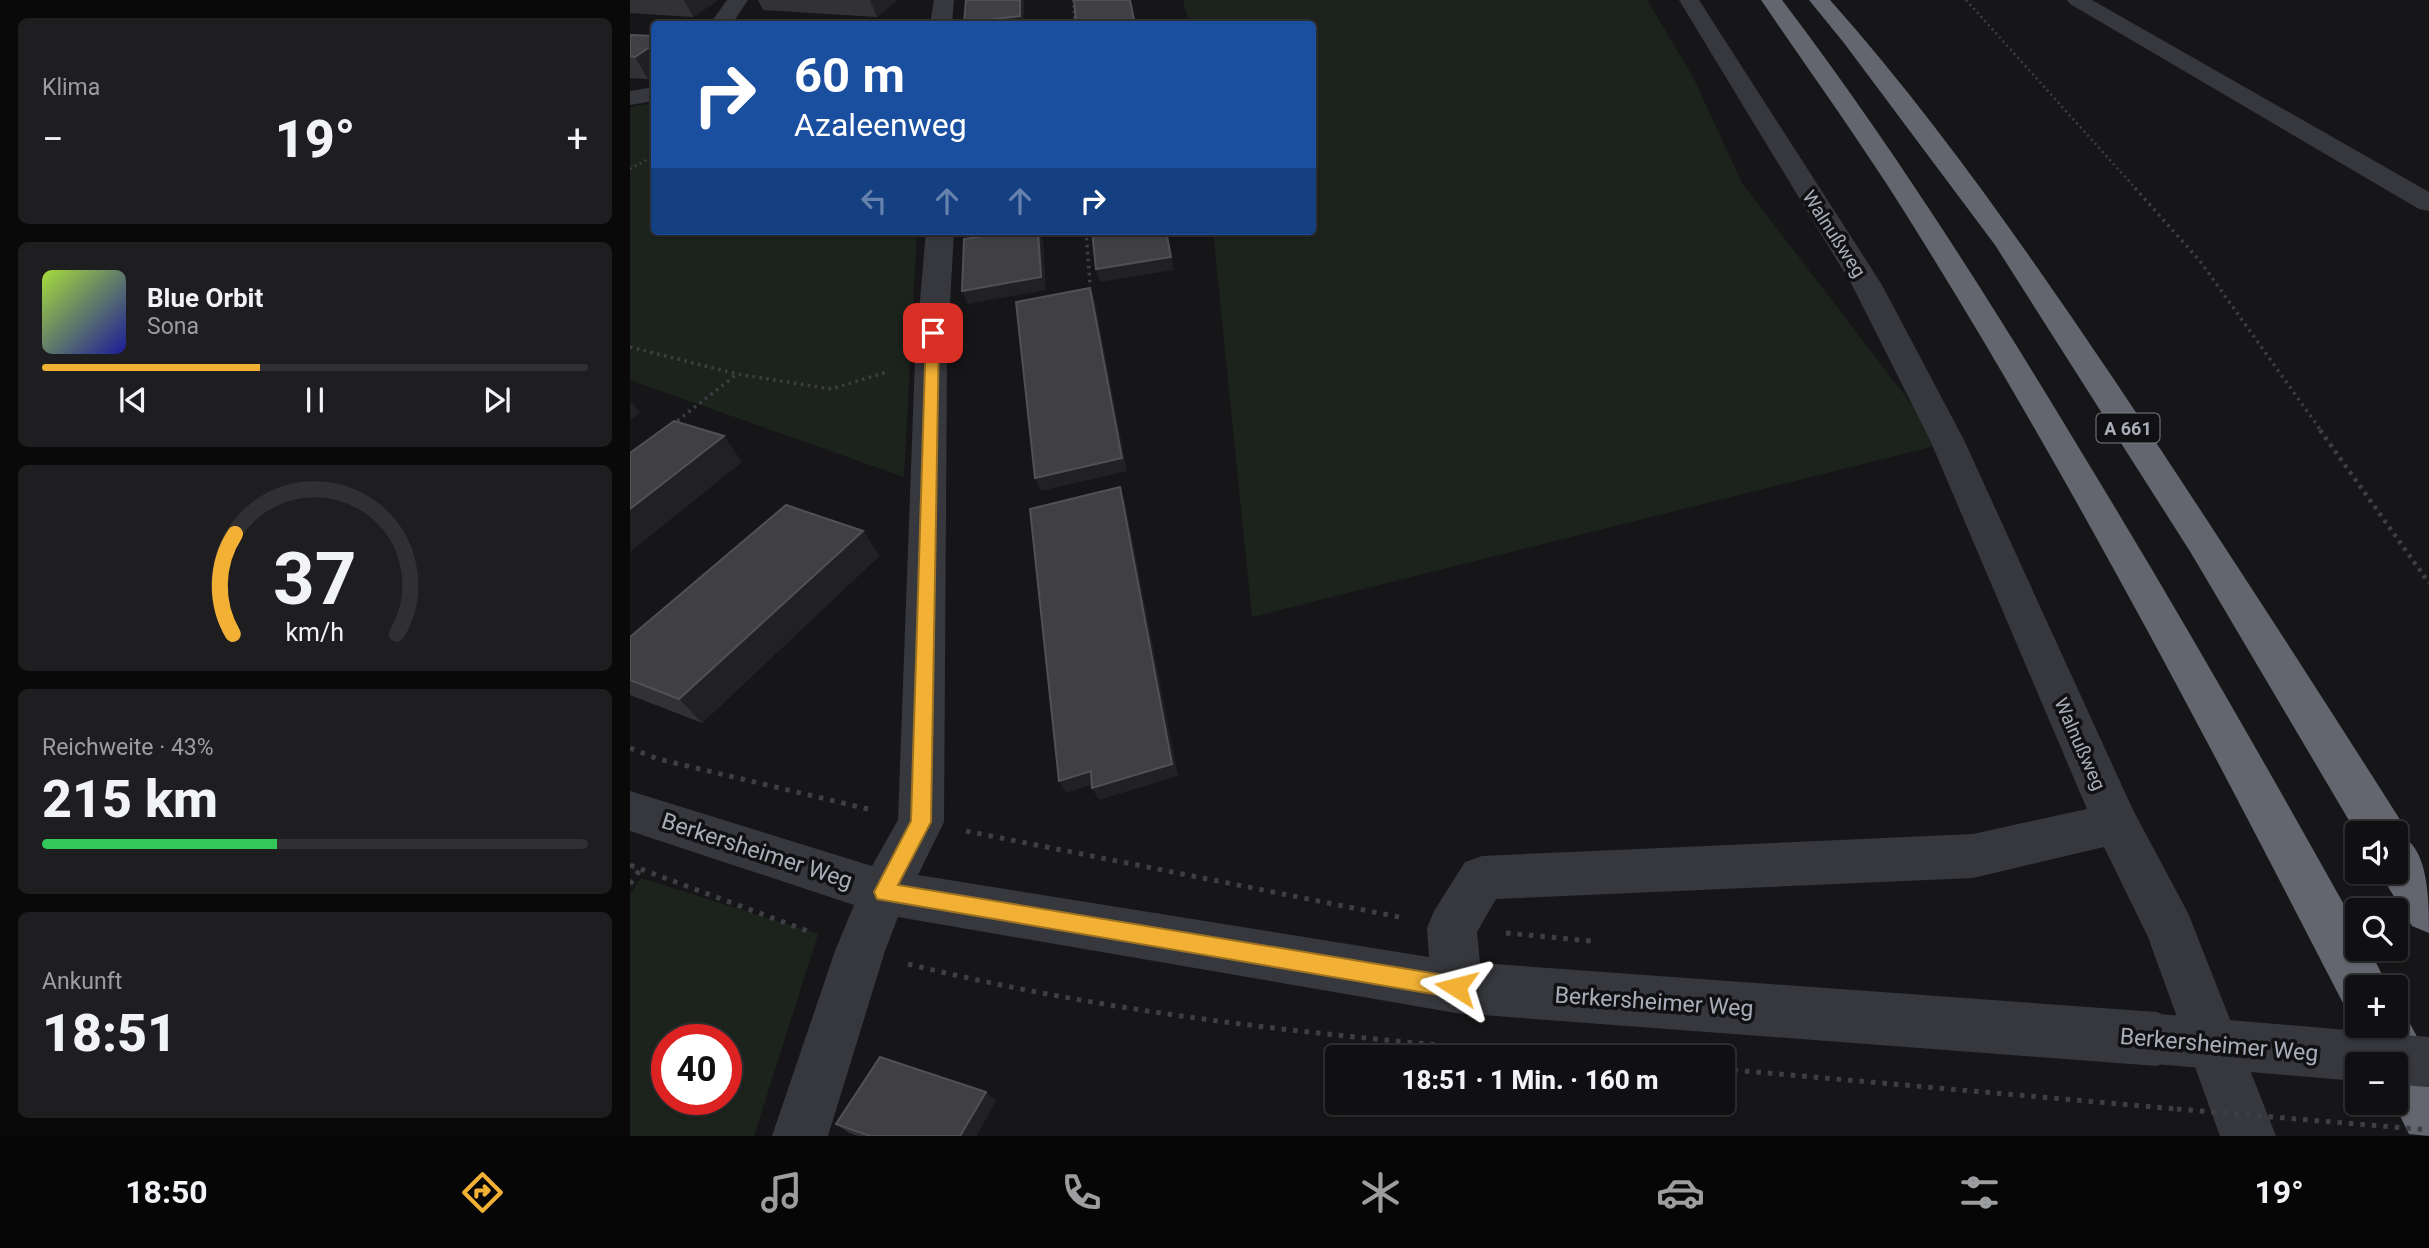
<!DOCTYPE html>
<html lang="de">
<meta charset="utf-8">
<style>
:root{--surface:#101012;--page:#1e1e20;--text:#f1f3f6;--muted:#9c9d9f;--line:#303032;--accent:#f2b134}
body{margin:0;font-family:Roboto,sans-serif;background:var(--page);color:var(--text);height:100vh;display:flex;flex-direction:column;font-size:26px;white-space:nowrap}
*{box-sizing:border-box;margin:0}
p{font-size:23px;color:var(--muted)}
.icon{flex:none;width:38px;height:38px;fill:none;stroke:currentColor;stroke-width:2;stroke-linecap:round;stroke-linejoin:round}
.map{position:relative;flex:1;overflow:hidden}
.drawer{display:flex;flex-direction:column;gap:18px;padding:18px;background:#09090a;width:630px}
.drawer>*{flex:none}
.guide{position:absolute;left:21px;top:21px;width:665px;height:214px;border-radius:7px;box-shadow:0 2px 5px #0004,0 0 0 2px var(--line);background:#1a4fa0;color:#fff;overflow:hidden}
.fabs{position:absolute;left:1715px;top:821px;display:grid;gap:14px}
.fabs a{display:grid;place-items:center;width:63px;height:63px;border-radius:7px;background:var(--surface);box-shadow:0 2px 5px #0004,0 0 0 2px var(--line);font-size:35px}
.speed{position:absolute;left:21px;top:1024px;display:flex;gap:14px;font-size:35px;font-weight:700;text-align:center}
.speed>*{display:grid;place-content:center;width:91px;height:91px;border-radius:50%;background:var(--surface);box-shadow:0 2px 5px #0004,0 0 0 2px var(--line);line-height:1}
.speed .limit{border:10px solid #d22;background:#fff;color:#111}
.pin{position:absolute;display:grid;place-items:center;width:60px;height:60px;color:#fff;margin:-30px;border-radius:14px;box-shadow:0 4px 10px #0006}
.me{position:absolute;width:77px;margin:-38px;rotate:279deg;stroke-linejoin:round;filter:drop-shadow(0 0 5px #0008)}
.turn{display:flex;align-items:center;gap:24px;height:147px;padding:0 28px;font-size:32px}
.turn .icon{width:91px;height:91px;stroke-width:2.5}
.turn b{display:block;font-size:49px;line-height:60px}
.lanes{display:flex;align-items:center;height:66px;padding:0 28px;background:#0003;justify-content:center;gap:35px;direction:ltr}
.lanes .off{opacity:.35}
.big{font-size:52px;font-weight:800;line-height:1.1}
.drawer .tile{flex:1;display:flex;flex-direction:column;justify-content:center;gap:10px;min-width:0;padding:0 24px;border-radius:10px;background:var(--page)}
.drawer .dial{align-items:center;gap:0}
.dial svg{height:182px;overflow:visible;fill:none;stroke:var(--line);stroke-width:7;stroke-linecap:round;text-anchor:middle}
.dial text{fill:var(--text);stroke:none}
.song{display:flex;align-items:center;gap:21px}
.cover{width:84px;height:84px;border-radius:10px;background:linear-gradient(135deg,hsl(80 70% 55%),hsl(240 70% 35%))}
.played{height:7px;border-radius:4px;background:linear-gradient(90deg,var(--accent) 40%,var(--line) 40%)}
.keys{display:flex;justify-content:space-around;direction:ltr}
.heat{display:flex;justify-content:space-between;align-items:center;font-size:38px;direction:ltr}
.charge{height:10px;border-radius:5px;background:linear-gradient(90deg,#34c759 43%,var(--line) 0)}
.trip{position:absolute;left:695px;top:1045px;width:410px;height:70px;border-radius:7px;background:var(--surface);box-shadow:0 2px 5px #0004,0 0 0 2px var(--line);font-weight:800;line-height:70px;text-align:center}
.dock{display:flex;height:112px;justify-content:space-around;align-items:center;background:#060607;color:var(--muted)}
.dock .icon{width:49px;height:49px}
.dock .selected{color:var(--accent)}
.dock b{font-size:32px;color:var(--text)}
main{display:flex;flex:1;min-height:0}
.map>svg:first-child{display:block}
.green{fill:#1c231d;fill-rule:evenodd}
.lines{fill:none;stroke-linecap:round;stroke-linejoin:round}
.path-far3{stroke:#3d3f44;stroke-width:2.5;stroke-dasharray:2 3.5;stroke-linecap:butt}
.path-far2{stroke:#3d3f44;stroke-width:3.5;stroke-dasharray:2.5 4.5;stroke-linecap:butt}
.path-far1{stroke:#3d3f44;stroke-width:4.5;stroke-dasharray:3.5 5;stroke-linecap:butt}
.path{stroke:#3d3f44;stroke-width:5;stroke-dasharray:4.5 7;stroke-linecap:butt}
.minor{fill:#37383d;fill-rule:evenodd}
.highway{fill:#63666e;fill-rule:evenodd}
.path-bridge{stroke:#3d3f44;stroke-width:5;stroke-dasharray:4.5 7;stroke-linecap:butt}
.minor-bridge{stroke:#37383d;stroke-width:50}
.wall{fill:#323236}
.shaded-wall{fill:#212124}
.building{fill:#3f3f44;stroke:#4f5156;stroke-width:2}
.route{fill:#f2b134;stroke:#9d7322;stroke-width:2}
.labels{text-anchor:middle;dominant-baseline:central;stroke-width:7;stroke-linejoin:round;paint-order:stroke}
.shield{fill:#111113;stroke:#7b7e86;stroke-width:2}
.shield-label{font-size:18px;font-weight:bold;fill:#a8adb8}
.street-label{font-size:19px;fill:#a8adb8;stroke:#111113}
.near-street-label{font-size:23px;fill:#a8adb8;stroke:#111113}
</style>
<main>
<section class="drawer">
<div class="tile"><p>Klima</p>
<div class="heat"><a>−</a><b class="big">19°</b><a>+</a></div>
</div>
<div class="tile">
<div class="song"><i class="cover"></i><div><b>Blue Orbit</b><p>Sona</p></div></div>
<div class="played"></div>
<div class="keys"><svg class="icon" aria-label="previous" viewBox="0 0 24 24"><path d="M18 5L8 12l10 7zM5 5v14"/></svg><svg class="icon" aria-label="pause" viewBox="0 0 24 24"><path d="M8 5v14M16 5v14"/></svg><svg class="icon" aria-label="next" viewBox="0 0 24 24"><path d="M6 5l10 7-10 7zM19 5v14"/></svg></div>
</div>
<div class="tile dial"><svg viewBox="0 0 100 80">
<path d="M14 69A42 42 0 1 1 86 69"/>
<path d="M14 69A42 42 0 0 1 15 25" stroke="#f2b134"/>
<text x="50" y="56" font-size="32" font-weight="700">37</text>
<text x="50" y="72" font-size="11">km/h</text>
</svg></div>
<div class="tile"><p>Reichweite · 43%</p><b class="big">215 km</b><div class="charge"></div></div>
<div class="tile"><p>Ankunft</p><b class="big">18:51</b></div>
</section>
<div class="map">
<svg width="1799" height="1136" viewBox="0 0 1799 1136">
<rect width="100%" height="100%" fill="#161618"/>
<g class="green">
<polygon points="553,0 1017,0 1063,77 1112,183 1312,444 622,617 583,231 682,231 682,24 559,24"/>
<polygon points="24,103 24,143 18,153 24,154 24,231 287,231 274,477 0,380 0,107"/>
<path d="M11,878L188,934L124,1136H0V895ZM37,1040H96V1099H37Z"/>
</g>
<g class="lines">
<g class="path-far3">
<polyline points="443,0 445,24"/>
<polyline points="1336,0 1507,190"/>
<polyline points="0,169 24,156"/>
</g>
<g class="path-far2">
<polyline points="1505,188 1570,261 1692,432"/>
<polyline points="456,231 460,284"/>
<polyline points="0,347 107,374 201,389 257,372"/>
<polyline points="42,425 107,374"/>
</g>
<polyline class="path-far1" points="1690,430 1799,583"/>
<g class="path">
<polyline points="0,748 28,759 242,810"/>
<polyline points="336,831 774,918"/>
<polyline points="0,865 183,933"/>
<polyline points="0,884 11,868"/>
<polyline points="876,933 961,941"/>
<path d="M278,964C502,1019 719,1038 948,1057"/>
<polyline points="1092,1069 1547,1109"/>
</g>
<g class="minor">
<polygon points="97,0 118,0 102,24 80,24"/>
<polygon points="304,0 324,0 322,24 300,24"/>
<polygon points="1049,0 1069,0 1252,285 1334,440 1503,810 1558,913 1646,1136 1590,1136 1518,937 1474,847 1343,878 866,899 847,932 850,963 1527,1012 1546,1020 1554,1039 1546,1058 1527,1066 826,1013 268,917 255,951 198,1136 142,1136 205,951 224,905 0,831 0,791 242,866 268,820 285,359 296,231 324,231 317,359 314,822 288,875 799,957 797,928 804,911 835,862 852,856 1343,834 1457,809 1300,440 1222,285"/>
<polygon points="1437,0 1462,0 1799,192 1799,211 1789,209 1440,4"/>
<polygon points="24,87 24,101 0,105 0,91"/>
</g>
<g class="highway">
<path d="M1131,0H1152C1262,145 1358,297 1452,453C1547,609 1638,768 1727,928V948H1739L1758,987H1727V1011L1714,1005C1575,735 1434,465 1272,208C1227,137 1178,69 1131,0Z"/>
<path d="M1179,0H1200C1305,118 1395,248 1483,378C1580,523 1675,670 1769,818L1775,833L1773,837C1799,851 1799,903 1799,933L1782,926L1749,872H1766V833L1727,834L1561,553L1365,245L1214,43Z"/>
<polygon points="1766,1005 1771,1007 1799,1059 1799,1136 1779,1134 1763,1102 1766,1102 1766,1064 1743,1064 1726,1026 1727,1022 1727,1026 1766,1026"/>
</g>
<polyline class="path-bridge" points="1547,1109 1799,1130"/>
<polyline class="minor-bridge" points="1527,1039 1799,1062"/>
</g>
<g class="wall">
<polygon points="0,0 88,0 63,17 0,13"/>
<polygon points="128,0 266,0 266,1 247,17 133,10"/>
<polygon points="0,35 24,36 24,75 18,79 0,78"/>
<polygon points="233,531 249,556 72,723 0,695 0,637"/>
<polygon points="356,1092 366,1101 346,1136 228,1136 219,1133 206,1124"/>
</g>
<g class="shaded-wall">
<polygon points="54,0 88,0 63,17"/>
<polygon points="240,0 266,0 266,1 247,17"/>
<polygon points="390,0 394,0 394,24 335,24 334,23"/>
<polygon points="500,0 501,0 505,24 464,24"/>
<polygon points="24,44 24,75 18,79 5,57"/>
<polygon points="347,231 411,231 410,231 413,240 416,290 338,304 332,291 351,240"/>
<polygon points="536,231 537,231 544,270 470,282 466,269"/>
<polygon points="460,288 465,301 497,471 411,491 405,478"/>
<polygon points="0,400 10,413 0,420"/>
<polygon points="94,436 112,462 0,552 0,509"/>
<polygon points="490,487 495,501 548,776 469,800 462,788"/>
<polygon points="233,531 249,556 72,723 49,699"/>
<polygon points="461,771 467,783 436,793 429,781"/>
<polygon points="356,1092 366,1101 346,1136 330,1136"/>
</g>
<g class="building">
<polygon points="336,0 390,0 390,16 334,23"/>
<polygon points="444,0 500,0 504,20 464,24 446,24"/>
<polygon points="376,22 376,24 357,24"/>
<polygon points="0,35 24,36 24,44 5,57 0,56"/>
<polygon points="385,231 408,231 411,277 332,291 334,239"/>
<polygon points="462,231 536,231 541,257 466,269"/>
<polygon points="460,288 492,458 405,478 386,302"/>
<polygon points="44,421 94,436 0,509 0,453"/>
<polygon points="490,487 542,764 462,788 461,771 429,781 400,509"/>
<polygon points="156,505 233,531 49,699 0,680 0,637"/>
<polygon points="250,1057 356,1092 330,1136 240,1136 206,1124"/>
</g>
<polygon class="route" points="303,329 309,333 301,822 268,885 826,977 834,980 837,987 834,995 826,998 247,899 244,892 281,821 296,333"/>
<g class="labels">
<rect class="shield" x="1466.5" y="413.5" width="63" height="29" rx="5"/>
<g class="shield-label">
<text x="1498" y="428">A 661</text>
</g>
<g class="street-label">
<text transform="translate(1204 234) rotate(57)">Walnußweg</text>
<text transform="translate(1450 744) rotate(66)">Walnußweg</text>
</g>
<g class="near-street-label">
<text transform="translate(127 851) rotate(18)">Berkersheimer Weg</text>
<text transform="translate(1024 1002) rotate(4)">Berkersheimer Weg</text>
<text transform="translate(1589 1045) rotate(5)">Berkersheimer Weg</text>
</g>
</g>
</svg>
<div class="fabs">
<a><svg class="icon" aria-label="sound" viewBox="0 0 24 24"><path d="M4 9h4l5-4v14l-5-4H4zM17 9q2 3 0 6"/></svg></a>
<a><svg class="icon" aria-label="search" viewBox="0 0 24 24"><circle cx="10" cy="10" r="6"/><path d="M15 15l6 6"/></svg></a>
<a>+</a>
<a>−</a>
</div>
<div class="speed"><div class="limit">40</div></div>
<div class="pin" style="left:303px;top:333px;background:#d93025"><svg class="icon" aria-label="arrive" viewBox="0 0 24 24"><path d="M6 21V4h12l-3 4 3 4H6"/></svg></div>
<svg class="me" style="left:826px;top:987px" viewBox="-20 -20 40 40"><path d="M0-17L14 15 0 8-14 15z" fill="#f2b134" stroke="#fff" stroke-width="4"/></svg>
<div class="trip">18:51 · 1 Min. · 160 m</div>
<div class="guide">
<div class="turn"><svg class="icon" aria-label="right" viewBox="0 0 24 24"><path d="M7 20v-9h11M14 6l5 5-5 5"/></svg><div><b>60 m</b>Azaleenweg</div></div>
<div class="lanes"><svg class="icon off" aria-label="left" viewBox="0 0 24 24"><path d="M17 20v-9H6M10 6l-5 5 5 5"/></svg><svg class="icon off" aria-label="ahead" viewBox="0 0 24 24"><path d="M12 20V5M6 11l6-6 6 6"/></svg><svg class="icon off" aria-label="ahead" viewBox="0 0 24 24"><path d="M12 20V5M6 11l6-6 6 6"/></svg><svg class="icon" aria-label="right" viewBox="0 0 24 24"><path d="M7 20v-9h11M14 6l5 5-5 5"/></svg></div>
</div>
</div>
</main>
<nav class="dock">
<b>18:50</b>
<svg class="icon selected" aria-label="directions" viewBox="0 0 24 24"><path d="M12 3l9 9-9 9-9-9zM9 14v-3h6M13 9l2 2-2 2"/></svg>
<svg class="icon" aria-label="music" viewBox="0 0 24 24"><path d="M9 18V5l10-2v13"/><circle cx="6" cy="18" r="3"/><circle cx="16" cy="16" r="3"/></svg>
<svg class="icon" aria-label="phone" viewBox="0 0 24 24"><path d="M5 4h4l2 5-3 2q2 4 5 5l2-3 5 2v4C11 20 4 13 5 4z"/></svg>
<svg class="icon" aria-label="climate" viewBox="0 0 24 24"><path d="M12 3v18M4 7l16 10M4 17L20 7"/></svg>
<svg class="icon" aria-label="car" viewBox="0 0 24 24"><path d="M5 17H2v-5l4-1 3-4h7l3 4 3 1v5h-3M9 17h6M6 11h13"/><circle cx="7" cy="17" r="2"/><circle cx="17" cy="17" r="2"/></svg>
<svg class="icon" aria-label="filters" viewBox="0 0 24 24"><path d="M4 7h16M4 17h16"/><circle cx="9" cy="7" r="2"/><circle cx="15" cy="17" r="2"/></svg>
<b>19°</b>
</nav>
